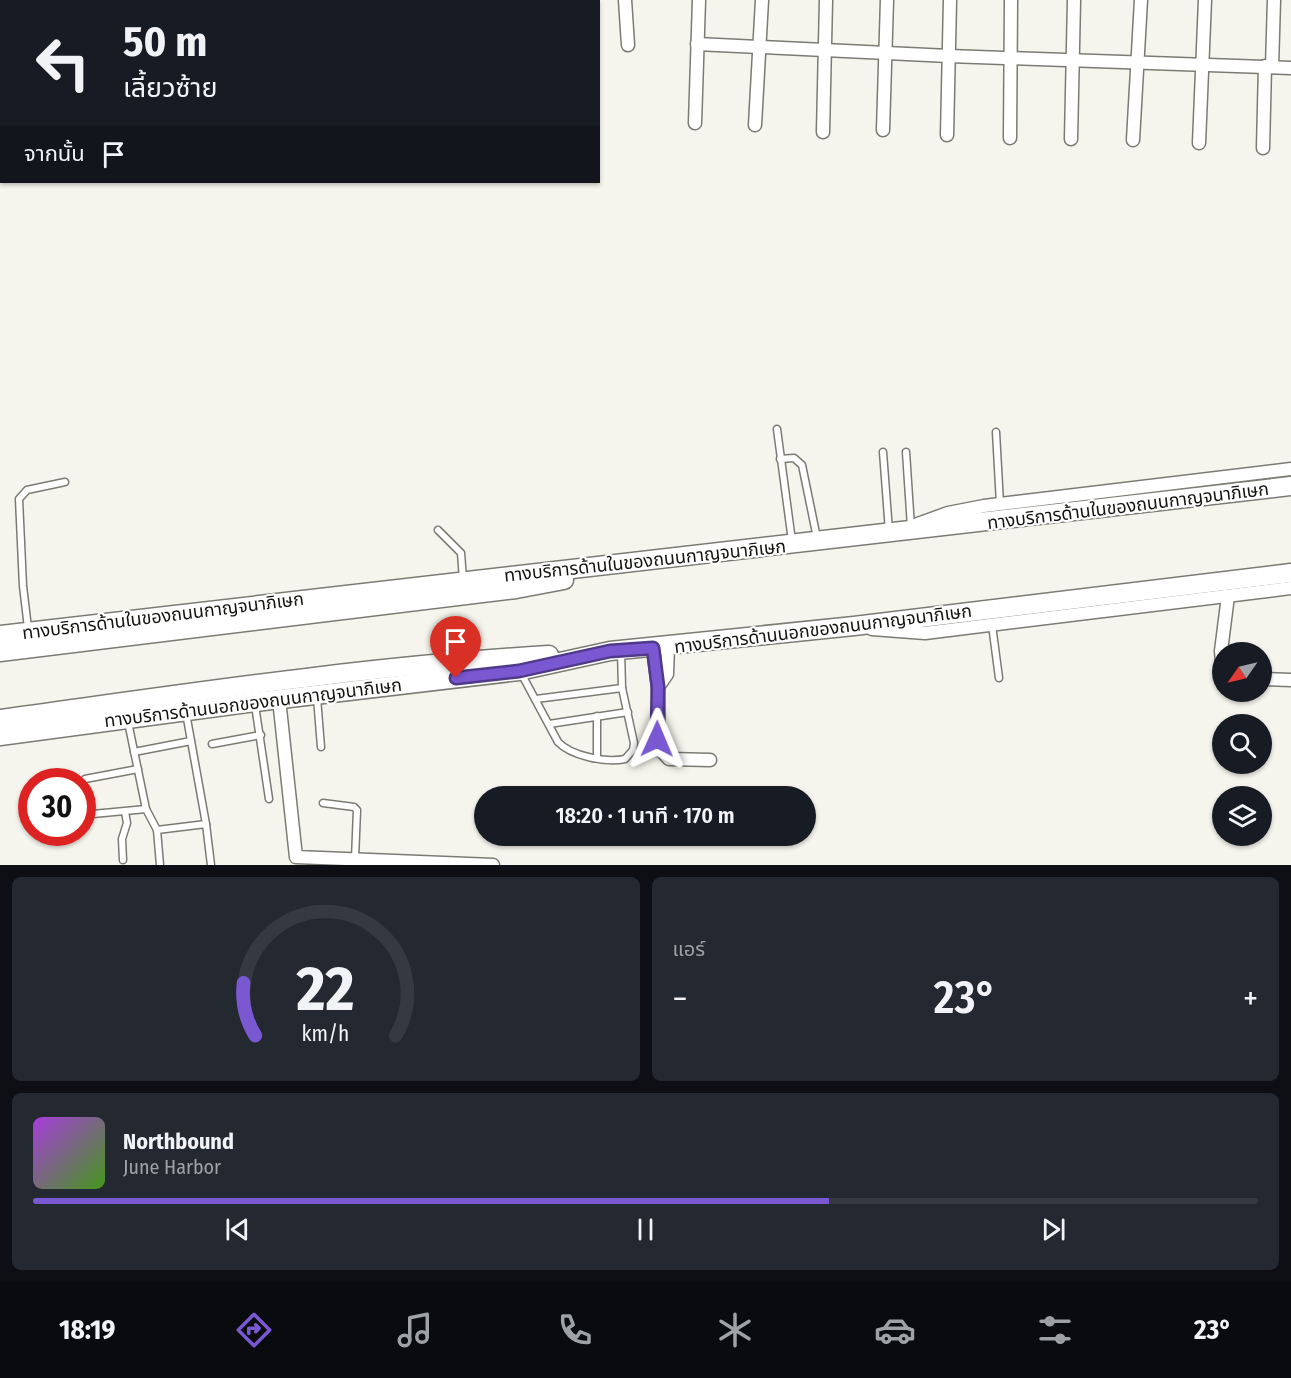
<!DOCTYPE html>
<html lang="th">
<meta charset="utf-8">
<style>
:root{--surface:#171b24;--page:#242831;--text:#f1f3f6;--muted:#9ea1a6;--line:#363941;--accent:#7a58d2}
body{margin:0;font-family:"Fira Sans Condensed","Noto Sans Thai",sans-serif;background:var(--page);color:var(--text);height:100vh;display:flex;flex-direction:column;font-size:22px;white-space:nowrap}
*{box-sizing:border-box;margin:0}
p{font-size:20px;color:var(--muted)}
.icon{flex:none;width:33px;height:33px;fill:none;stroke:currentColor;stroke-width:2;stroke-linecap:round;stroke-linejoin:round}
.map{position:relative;height:865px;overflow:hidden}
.details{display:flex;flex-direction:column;gap:12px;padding:12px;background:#0d0f14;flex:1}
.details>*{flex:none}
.hud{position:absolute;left:0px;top:0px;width:600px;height:183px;box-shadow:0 2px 4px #0004;background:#171b24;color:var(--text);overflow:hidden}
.needle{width:39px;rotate:236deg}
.tools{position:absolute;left:1212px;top:642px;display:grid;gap:12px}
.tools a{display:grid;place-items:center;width:60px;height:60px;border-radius:50%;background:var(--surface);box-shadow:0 2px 4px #0004;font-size:30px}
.speed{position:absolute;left:18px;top:768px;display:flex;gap:12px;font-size:30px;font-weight:700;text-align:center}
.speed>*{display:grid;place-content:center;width:78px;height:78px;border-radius:50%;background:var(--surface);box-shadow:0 2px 4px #0004;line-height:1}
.speed .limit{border:9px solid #d22;background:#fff;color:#111}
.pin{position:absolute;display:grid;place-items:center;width:51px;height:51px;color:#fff;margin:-62px -26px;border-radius:50% 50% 50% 0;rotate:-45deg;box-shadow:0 0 6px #0007}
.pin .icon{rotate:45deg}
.me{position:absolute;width:66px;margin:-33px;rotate:1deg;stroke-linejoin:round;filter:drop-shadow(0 0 4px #0008)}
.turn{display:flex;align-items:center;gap:21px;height:126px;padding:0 24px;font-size:27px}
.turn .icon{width:78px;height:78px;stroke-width:2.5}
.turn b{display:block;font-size:42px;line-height:51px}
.then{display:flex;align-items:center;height:57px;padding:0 24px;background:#0003;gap:12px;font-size:22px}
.big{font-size:45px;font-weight:600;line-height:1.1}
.details .card{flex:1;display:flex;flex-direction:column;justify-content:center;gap:9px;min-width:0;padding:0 21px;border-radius:9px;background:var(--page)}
.details .dial{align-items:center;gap:0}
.dial svg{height:156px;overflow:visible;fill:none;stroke:var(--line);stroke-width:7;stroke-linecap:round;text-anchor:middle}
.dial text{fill:var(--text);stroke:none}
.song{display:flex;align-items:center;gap:18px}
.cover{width:72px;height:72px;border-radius:9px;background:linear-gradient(135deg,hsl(280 70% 55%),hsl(100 70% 35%))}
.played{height:6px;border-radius:3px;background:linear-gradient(90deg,var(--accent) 65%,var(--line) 65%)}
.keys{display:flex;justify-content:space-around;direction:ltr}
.heat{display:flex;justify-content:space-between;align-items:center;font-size:33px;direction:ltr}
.details .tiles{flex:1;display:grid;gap:12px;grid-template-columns:1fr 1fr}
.card:last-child{grid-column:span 2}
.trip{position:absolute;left:474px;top:786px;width:342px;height:60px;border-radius:30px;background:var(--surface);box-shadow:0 2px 4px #0004;font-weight:600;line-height:60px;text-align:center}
.dock{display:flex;height:96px;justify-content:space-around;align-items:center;background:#090b0e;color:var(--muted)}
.dock .icon{width:42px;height:42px}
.dock .selected{color:var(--accent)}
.dock b{font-size:27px;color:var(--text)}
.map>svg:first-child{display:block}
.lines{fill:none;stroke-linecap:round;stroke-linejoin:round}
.service-casing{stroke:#7b7b74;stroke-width:9}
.minor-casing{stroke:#7b7b74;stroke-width:15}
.secondary-casing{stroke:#7b7b74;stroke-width:21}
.service{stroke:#fff;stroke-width:6}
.minor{stroke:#fff;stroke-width:12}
.secondary{stroke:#fff;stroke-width:18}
.route-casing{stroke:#4f3988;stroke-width:15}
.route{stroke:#7a58d2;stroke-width:10}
.labels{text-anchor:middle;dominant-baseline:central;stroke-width:4.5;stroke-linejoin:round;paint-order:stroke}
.street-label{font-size:18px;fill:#131310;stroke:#fff}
</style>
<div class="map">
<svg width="1291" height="865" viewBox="0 0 1291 865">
<rect width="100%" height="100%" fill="#f5f5ed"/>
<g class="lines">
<g class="service-casing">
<g id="service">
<polyline points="777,429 792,541"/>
<polyline points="996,432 1000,504"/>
<polyline points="883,452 889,531"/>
<polyline points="906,452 911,527"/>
<polyline points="780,459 794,458 802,465 817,538"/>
<polyline points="438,530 461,553 463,579"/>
<polyline points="992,625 999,678"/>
<polyline points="28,628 23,586 19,499 27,490 65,482"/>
<path d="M521,673L558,742C571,756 606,763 625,759L633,750L634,743L622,688L621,651"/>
<polyline points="317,698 321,747"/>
<polyline points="536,699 622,688"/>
<polyline points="255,705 269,799"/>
<polyline points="186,713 206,824"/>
<polyline points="597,716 597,757"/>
<polyline points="128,722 146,809 157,830 160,865"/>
<polyline points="549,724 628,712"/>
<polyline points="212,744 261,735"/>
<polyline points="134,752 191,741"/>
<polyline points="85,779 138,769"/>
<polyline points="323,803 354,807 357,810 355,859"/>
<polyline points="82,815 146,809"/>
<polyline points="157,830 206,824 211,865"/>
<polyline points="123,860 122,839 127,823 125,812"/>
</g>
</g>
<g class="minor-casing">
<g id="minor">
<polyline points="238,0 238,2"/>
<polyline points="400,0 400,2"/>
<polyline points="494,0 494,2"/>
<polyline points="561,0 561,2"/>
<polyline points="625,0 628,45"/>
<polyline points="60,2 60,0"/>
<polyline points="120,2 120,0"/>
<polyline points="697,44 949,56 1291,68"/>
<polyline points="1272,67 1274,0"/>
<polyline points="695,123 699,0"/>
<polyline points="755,125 762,0"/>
<polyline points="883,130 887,0"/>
<polyline points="823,132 826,0"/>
<polyline points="947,135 950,0"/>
<polyline points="1010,138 1011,0"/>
<polyline points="1071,139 1074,0"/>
<polyline points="1133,140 1141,0"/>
<polyline points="1199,143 1205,0"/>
<polyline points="1263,148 1265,66"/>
<polyline points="915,525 948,513 984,506 1291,469"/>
<polyline points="872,629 925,633 1291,588"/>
<polyline points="653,648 658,687 659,748 669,759 710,760"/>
<polyline points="1222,663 1221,651 1228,596"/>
<polyline points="1262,679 1291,680"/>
<polyline points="658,687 667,674 668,646"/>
<polyline points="279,699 296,857 493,865"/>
</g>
</g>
<g class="secondary-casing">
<g id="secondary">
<polyline points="0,635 1291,486"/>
<polyline points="0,652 516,589 564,580"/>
<path d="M0,719C183,694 365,666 549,655"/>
<polyline points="0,736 255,702 519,671 610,651 854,626 1291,573"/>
</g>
</g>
<use href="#service" class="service"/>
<use href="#minor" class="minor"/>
<use href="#secondary" class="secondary"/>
</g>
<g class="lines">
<g class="route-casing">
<polyline id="route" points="456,678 519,671 610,651 653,648 658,687 657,739"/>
</g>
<use href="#route" class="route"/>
</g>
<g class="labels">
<g class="street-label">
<text transform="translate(1128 506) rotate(-7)">ทางบริการด้านในของถนนกาญจนาภิเษก</text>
<text transform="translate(645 561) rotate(-6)">ทางบริการด้านในของถนนกาญจนาภิเษก</text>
<text transform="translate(163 616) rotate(-7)">ทางบริการด้านในของถนนกาญจนาภิเษก</text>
<text transform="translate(823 629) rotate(-7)">ทางบริการด้านนอกของถนนกาญจนาภิเษก</text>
<text transform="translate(253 703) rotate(-7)">ทางบริการด้านนอกของถนนกาญจนาภิเษก</text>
</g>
</g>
</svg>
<div class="tools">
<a><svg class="needle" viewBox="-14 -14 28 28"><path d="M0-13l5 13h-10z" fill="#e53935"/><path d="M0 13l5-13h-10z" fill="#9ea1a6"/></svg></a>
<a><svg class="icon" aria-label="search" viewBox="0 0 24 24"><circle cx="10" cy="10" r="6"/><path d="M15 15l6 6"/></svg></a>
<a><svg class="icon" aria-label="layers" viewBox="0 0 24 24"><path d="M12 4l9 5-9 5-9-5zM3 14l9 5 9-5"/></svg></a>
</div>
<div class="speed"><div class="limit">30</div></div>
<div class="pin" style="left:456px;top:678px;background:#d93025"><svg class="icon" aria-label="arrive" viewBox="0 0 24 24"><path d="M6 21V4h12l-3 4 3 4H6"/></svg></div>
<svg class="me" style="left:657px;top:739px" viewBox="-20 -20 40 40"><path d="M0-17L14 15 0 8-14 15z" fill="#7a58d2" stroke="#fff" stroke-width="4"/></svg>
<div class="trip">18:20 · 1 นาที · 170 m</div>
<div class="hud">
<div class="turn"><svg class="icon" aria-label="left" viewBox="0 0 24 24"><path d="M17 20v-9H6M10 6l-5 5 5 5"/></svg><div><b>50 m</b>เลี้ยวซ้าย</div></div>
<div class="then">จากนั้น<svg class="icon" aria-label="arrive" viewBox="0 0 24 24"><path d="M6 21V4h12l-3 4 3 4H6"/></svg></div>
</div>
</div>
<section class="details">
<div class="tiles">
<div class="card dial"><svg viewBox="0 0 100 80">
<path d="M14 69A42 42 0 1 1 86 69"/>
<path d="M14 69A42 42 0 0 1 8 42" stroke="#7a58d2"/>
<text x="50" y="56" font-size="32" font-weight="700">22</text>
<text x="50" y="72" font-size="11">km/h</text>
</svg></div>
<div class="card"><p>แอร์</p>
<div class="heat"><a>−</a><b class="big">23°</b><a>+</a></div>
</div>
<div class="card">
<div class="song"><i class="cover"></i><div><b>Northbound</b><p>June Harbor</p></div></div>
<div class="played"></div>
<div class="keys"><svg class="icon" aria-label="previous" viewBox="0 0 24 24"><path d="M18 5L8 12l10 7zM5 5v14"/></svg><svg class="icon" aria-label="pause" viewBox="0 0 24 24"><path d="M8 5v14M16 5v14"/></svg><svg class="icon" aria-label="next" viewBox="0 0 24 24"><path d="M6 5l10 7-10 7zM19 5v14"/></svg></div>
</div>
</div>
</section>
<nav class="dock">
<b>18:19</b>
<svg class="icon selected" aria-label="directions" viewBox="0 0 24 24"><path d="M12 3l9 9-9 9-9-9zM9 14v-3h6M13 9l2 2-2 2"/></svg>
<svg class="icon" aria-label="music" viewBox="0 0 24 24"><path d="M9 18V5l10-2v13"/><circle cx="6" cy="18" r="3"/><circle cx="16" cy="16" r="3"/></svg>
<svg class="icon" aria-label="phone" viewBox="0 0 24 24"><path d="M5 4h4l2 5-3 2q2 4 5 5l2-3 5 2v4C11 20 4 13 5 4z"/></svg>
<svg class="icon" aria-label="climate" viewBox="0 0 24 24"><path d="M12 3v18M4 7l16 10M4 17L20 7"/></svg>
<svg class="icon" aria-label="car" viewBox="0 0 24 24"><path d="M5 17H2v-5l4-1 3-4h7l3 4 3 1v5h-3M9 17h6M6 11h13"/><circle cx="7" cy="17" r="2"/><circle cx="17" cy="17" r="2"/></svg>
<svg class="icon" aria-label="filters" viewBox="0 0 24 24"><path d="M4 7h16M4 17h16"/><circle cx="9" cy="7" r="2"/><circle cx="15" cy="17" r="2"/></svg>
<b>23°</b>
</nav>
